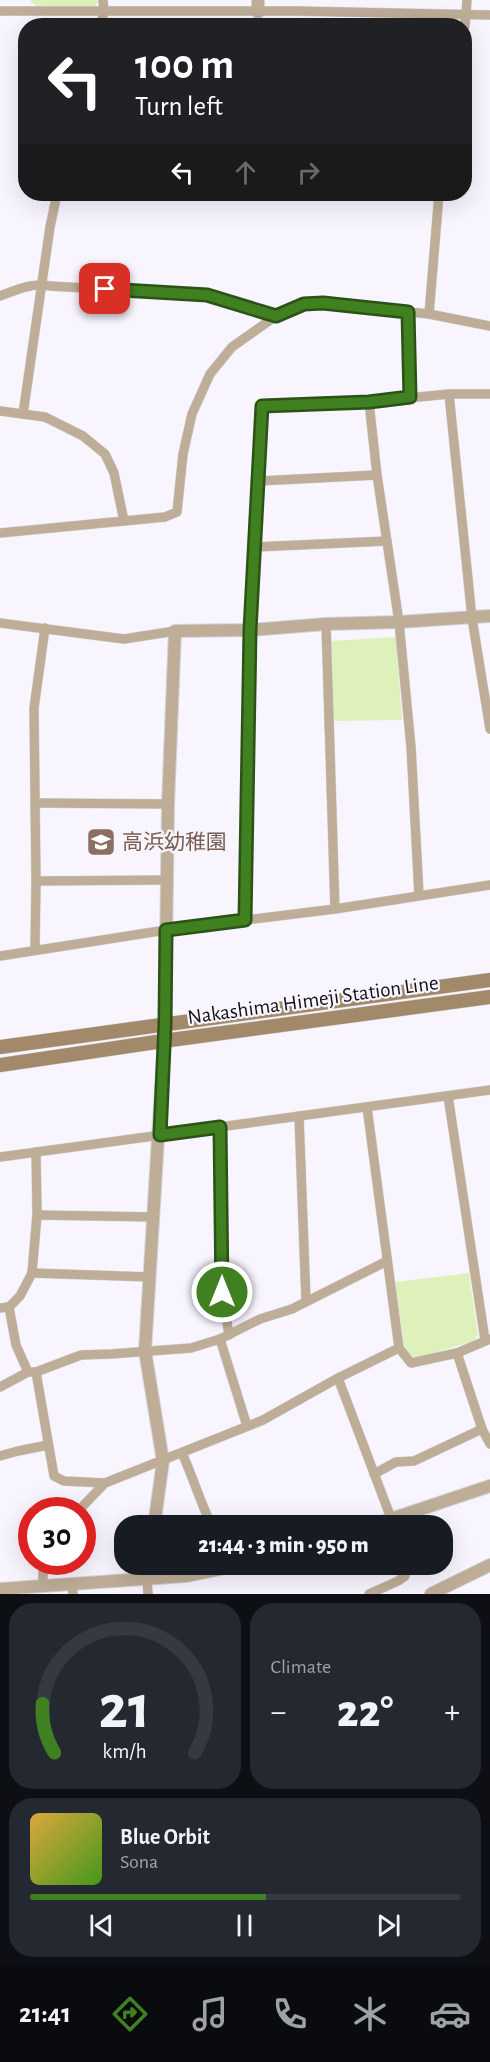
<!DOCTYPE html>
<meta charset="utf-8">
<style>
:root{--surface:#171b24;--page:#242831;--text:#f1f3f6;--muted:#9ea1a6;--line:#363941;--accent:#408020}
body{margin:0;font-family:"Alegreya Sans","Noto Sans JP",sans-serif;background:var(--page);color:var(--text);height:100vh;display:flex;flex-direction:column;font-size:22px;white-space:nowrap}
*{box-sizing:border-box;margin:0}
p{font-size:20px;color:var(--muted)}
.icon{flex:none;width:33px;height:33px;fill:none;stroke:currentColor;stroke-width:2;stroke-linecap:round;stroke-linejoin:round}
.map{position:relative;height:1594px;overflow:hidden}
.details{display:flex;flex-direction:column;gap:9px;padding:9px;background:#0d0f14;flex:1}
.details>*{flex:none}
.banner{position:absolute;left:18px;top:18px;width:454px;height:183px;border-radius:24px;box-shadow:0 6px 24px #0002;background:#202124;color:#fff;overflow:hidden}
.speed{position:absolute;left:18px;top:1497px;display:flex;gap:12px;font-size:30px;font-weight:700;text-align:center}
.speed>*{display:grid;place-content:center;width:78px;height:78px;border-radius:50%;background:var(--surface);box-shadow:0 6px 24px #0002;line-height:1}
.speed .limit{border:9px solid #d22;background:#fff;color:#111}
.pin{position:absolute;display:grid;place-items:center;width:51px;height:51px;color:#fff;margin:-26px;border-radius:12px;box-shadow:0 3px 9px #0006}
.me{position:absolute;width:66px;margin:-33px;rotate:0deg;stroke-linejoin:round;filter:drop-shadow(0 0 4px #0008)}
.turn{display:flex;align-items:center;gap:21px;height:126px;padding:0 18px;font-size:27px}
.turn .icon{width:78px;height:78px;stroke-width:2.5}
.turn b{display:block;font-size:42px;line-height:51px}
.lanes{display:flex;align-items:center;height:57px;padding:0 18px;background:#0003;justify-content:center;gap:30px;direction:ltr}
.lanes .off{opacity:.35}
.big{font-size:45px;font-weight:800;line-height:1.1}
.details .widget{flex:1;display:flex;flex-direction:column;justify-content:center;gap:9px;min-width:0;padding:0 21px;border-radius:24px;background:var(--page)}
.details .dial{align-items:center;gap:0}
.dial svg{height:156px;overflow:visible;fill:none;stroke:var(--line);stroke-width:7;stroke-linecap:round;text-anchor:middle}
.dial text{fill:var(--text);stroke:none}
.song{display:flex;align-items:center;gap:18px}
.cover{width:72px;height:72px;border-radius:9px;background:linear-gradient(135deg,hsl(40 70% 55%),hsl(100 70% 35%))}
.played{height:6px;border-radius:3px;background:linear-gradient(90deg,var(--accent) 55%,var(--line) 55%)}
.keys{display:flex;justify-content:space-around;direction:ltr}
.heat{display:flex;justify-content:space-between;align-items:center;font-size:33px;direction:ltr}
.details .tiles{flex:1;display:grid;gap:9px;grid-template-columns:1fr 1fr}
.widget:last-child{grid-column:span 2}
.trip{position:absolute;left:114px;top:1515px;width:339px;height:60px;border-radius:24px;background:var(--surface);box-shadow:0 6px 24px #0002;font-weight:800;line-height:60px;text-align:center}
.menu{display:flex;height:96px;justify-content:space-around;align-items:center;background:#090b0e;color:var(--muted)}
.menu .icon{width:42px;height:42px}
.menu .current{color:var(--accent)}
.menu b{font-size:27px;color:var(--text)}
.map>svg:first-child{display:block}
.green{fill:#def1ba}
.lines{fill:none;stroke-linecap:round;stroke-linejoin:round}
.minor-casing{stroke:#d3d1d9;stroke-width:10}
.tertiary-casing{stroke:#d3d1d9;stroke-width:14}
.secondary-casing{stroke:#d3d1d9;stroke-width:15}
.minor{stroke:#bead97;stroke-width:9}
.tertiary{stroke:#bead97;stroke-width:12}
.secondary{stroke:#a28969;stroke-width:14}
.route-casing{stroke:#2a5315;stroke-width:15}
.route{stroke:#408020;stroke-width:10}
.labels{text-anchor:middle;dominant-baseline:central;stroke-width:4.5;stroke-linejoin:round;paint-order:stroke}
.education-label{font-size:21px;fill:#785e54;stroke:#f8f5fe;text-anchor:start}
.street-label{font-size:21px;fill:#121114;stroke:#f8f5fe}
</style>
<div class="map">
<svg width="490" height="1594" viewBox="0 0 490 1594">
<rect width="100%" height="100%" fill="#f8f5fe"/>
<g class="green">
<polygon points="31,0 98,0 98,1 95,6 37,6 31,2"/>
<polygon points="396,637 402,720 333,721 332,641"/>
<polygon points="469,1273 478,1335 474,1341 416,1358 410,1355 404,1346 395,1282"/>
</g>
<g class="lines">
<g class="minor-casing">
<g id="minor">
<polyline points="0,11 296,11 490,15"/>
<polyline points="100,26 104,12 103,0"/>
<polyline points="465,26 467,0"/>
<path d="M0,296C16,290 33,282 50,286L207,295L276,316"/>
<polyline points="408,312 410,397"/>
<polyline points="429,314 439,194"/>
<polyline points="449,394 472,618 490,729"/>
<polyline points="369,402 377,475 399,622 411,747 419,895"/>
<polyline points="0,411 45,417 83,436 105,454 114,473 124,521"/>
<polyline points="23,414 50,227 57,194"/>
<polyline points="259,481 377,475"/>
<polyline points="0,533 165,517 177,512 183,454 192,414 210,374 232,347 276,316 304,304 323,303 429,314 490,326"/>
<polyline points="255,547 387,541"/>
<polyline points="0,623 124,639 175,631"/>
<polyline points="326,624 335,909"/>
<polyline points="35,803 168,804"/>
<polyline points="36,881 167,880"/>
<polyline points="245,920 250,630 262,407 369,402 449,394 490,394"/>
<polyline points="35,950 36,881 34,708 45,628"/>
<polyline points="0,956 166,930 335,909 490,885"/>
<polyline points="448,1096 485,1340"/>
<polyline points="367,1107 399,1348 411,1363 457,1353 490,1339"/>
<polyline points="299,1116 306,1301"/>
<polyline points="220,1127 222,1291 229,1335"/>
<polyline points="0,1157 490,1090"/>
<polyline points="37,1215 154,1217"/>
<polyline points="32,1273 150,1277"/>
<polyline points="9,1307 16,1345 28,1372 36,1372 54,1476 64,1481 105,1483"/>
<polyline points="0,1308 9,1307 20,1296 32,1273 37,1215 36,1152"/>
<polyline points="220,1339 247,1426"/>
<polyline points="457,1353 482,1429 490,1444"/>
<polyline points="36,1372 81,1355 111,1354 191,1348 220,1339 260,1319 292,1309 387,1261"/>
<polyline points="338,1378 399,1348"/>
<polyline points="0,1387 28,1372"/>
<path d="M182,1453C193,1477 200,1502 212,1526"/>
<polyline points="0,1456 18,1451 48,1445"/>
<polyline points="374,1474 396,1462 414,1461 482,1429"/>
<polyline points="79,1510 105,1483 263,1420 338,1378 394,1526"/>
<polyline points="147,1579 148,1594"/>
<polyline points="72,1584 73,1594"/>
<polyline points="43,1586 43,1562"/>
<polyline points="369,1594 398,1581 405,1576 406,1564"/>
</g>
</g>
<g class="tertiary-casing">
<g id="tertiary">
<polyline points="258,0 258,12"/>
<polyline points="154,1526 163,1461 145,1351 165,1024 168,804 175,631 250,630 326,624 399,622 490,616"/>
<polyline points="370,1526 490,1486"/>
<polyline points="147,1579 149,1564"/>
<polyline points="0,1589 186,1576 245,1564"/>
<polyline points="431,1594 490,1565"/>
</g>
</g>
<g class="secondary-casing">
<g id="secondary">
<polyline points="0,1047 490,980"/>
<polyline points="0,1065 163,1041 490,997"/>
</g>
</g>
<use href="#minor" class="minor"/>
<use href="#tertiary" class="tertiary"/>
<use href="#secondary" class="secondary"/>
</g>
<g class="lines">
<g class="route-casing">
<polyline id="route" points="105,289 207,295 276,316 304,304 323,303 408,312 410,397 369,402 262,406 250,630 245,920 166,930 165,1024 160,1135 220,1127 222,1292"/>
</g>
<use href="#route" class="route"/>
</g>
<defs>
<g id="school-square" transform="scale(1.5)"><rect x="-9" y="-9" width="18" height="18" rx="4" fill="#8d6e63" stroke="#f8f5fe"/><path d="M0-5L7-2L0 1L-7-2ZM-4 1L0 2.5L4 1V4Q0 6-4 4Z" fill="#fff"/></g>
</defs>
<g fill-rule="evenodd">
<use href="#school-square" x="101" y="842"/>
</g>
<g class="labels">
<g class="education-label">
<text x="122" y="842">高浜幼稚園</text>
</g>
<g class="street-label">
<text transform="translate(313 1000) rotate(-8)">Nakashima Himeji Station Line</text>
</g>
</g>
</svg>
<div class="speed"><div class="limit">30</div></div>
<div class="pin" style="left:105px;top:289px;background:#d93025"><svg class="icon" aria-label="arrive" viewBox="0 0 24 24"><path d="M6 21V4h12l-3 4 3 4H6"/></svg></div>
<svg class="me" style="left:222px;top:1292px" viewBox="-20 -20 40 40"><circle r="17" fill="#408020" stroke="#fff" stroke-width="3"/><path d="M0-11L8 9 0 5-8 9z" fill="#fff"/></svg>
<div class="trip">21:44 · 3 min · 950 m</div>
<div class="banner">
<div class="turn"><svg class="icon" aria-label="left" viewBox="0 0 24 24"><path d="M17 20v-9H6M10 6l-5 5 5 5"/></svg><div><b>100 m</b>Turn left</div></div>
<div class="lanes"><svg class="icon" aria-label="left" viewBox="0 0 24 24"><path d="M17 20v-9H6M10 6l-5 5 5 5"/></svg><svg class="icon off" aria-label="ahead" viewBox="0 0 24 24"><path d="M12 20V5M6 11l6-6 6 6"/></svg><svg class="icon off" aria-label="right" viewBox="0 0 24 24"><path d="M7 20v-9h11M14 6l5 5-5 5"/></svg></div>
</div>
</div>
<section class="details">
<div class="tiles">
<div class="widget dial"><svg viewBox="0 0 100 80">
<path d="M14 69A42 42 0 1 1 86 69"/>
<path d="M14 69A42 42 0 0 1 8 44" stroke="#408020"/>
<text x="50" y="56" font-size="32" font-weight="700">21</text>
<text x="50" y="72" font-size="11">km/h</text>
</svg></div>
<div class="widget"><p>Climate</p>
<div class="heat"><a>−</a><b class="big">22°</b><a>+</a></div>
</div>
<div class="widget">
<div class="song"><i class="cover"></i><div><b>Blue Orbit</b><p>Sona</p></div></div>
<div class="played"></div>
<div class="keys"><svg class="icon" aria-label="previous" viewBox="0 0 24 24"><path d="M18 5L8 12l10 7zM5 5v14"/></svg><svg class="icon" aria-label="pause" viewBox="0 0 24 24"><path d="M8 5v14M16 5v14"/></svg><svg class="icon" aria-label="next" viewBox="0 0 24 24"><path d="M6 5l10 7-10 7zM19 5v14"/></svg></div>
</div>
</div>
</section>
<nav class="menu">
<b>21:41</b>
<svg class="icon current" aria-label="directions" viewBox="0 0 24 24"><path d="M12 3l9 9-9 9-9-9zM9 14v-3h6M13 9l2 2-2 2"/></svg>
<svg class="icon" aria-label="music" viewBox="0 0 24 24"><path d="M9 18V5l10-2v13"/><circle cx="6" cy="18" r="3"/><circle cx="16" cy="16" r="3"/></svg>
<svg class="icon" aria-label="phone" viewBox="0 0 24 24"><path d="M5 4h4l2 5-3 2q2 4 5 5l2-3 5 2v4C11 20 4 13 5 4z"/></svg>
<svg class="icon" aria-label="climate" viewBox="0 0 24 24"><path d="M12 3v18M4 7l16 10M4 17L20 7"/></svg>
<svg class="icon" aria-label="car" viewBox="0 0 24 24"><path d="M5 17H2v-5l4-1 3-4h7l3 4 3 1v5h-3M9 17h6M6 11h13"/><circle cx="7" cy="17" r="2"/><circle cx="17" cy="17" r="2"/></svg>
</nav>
